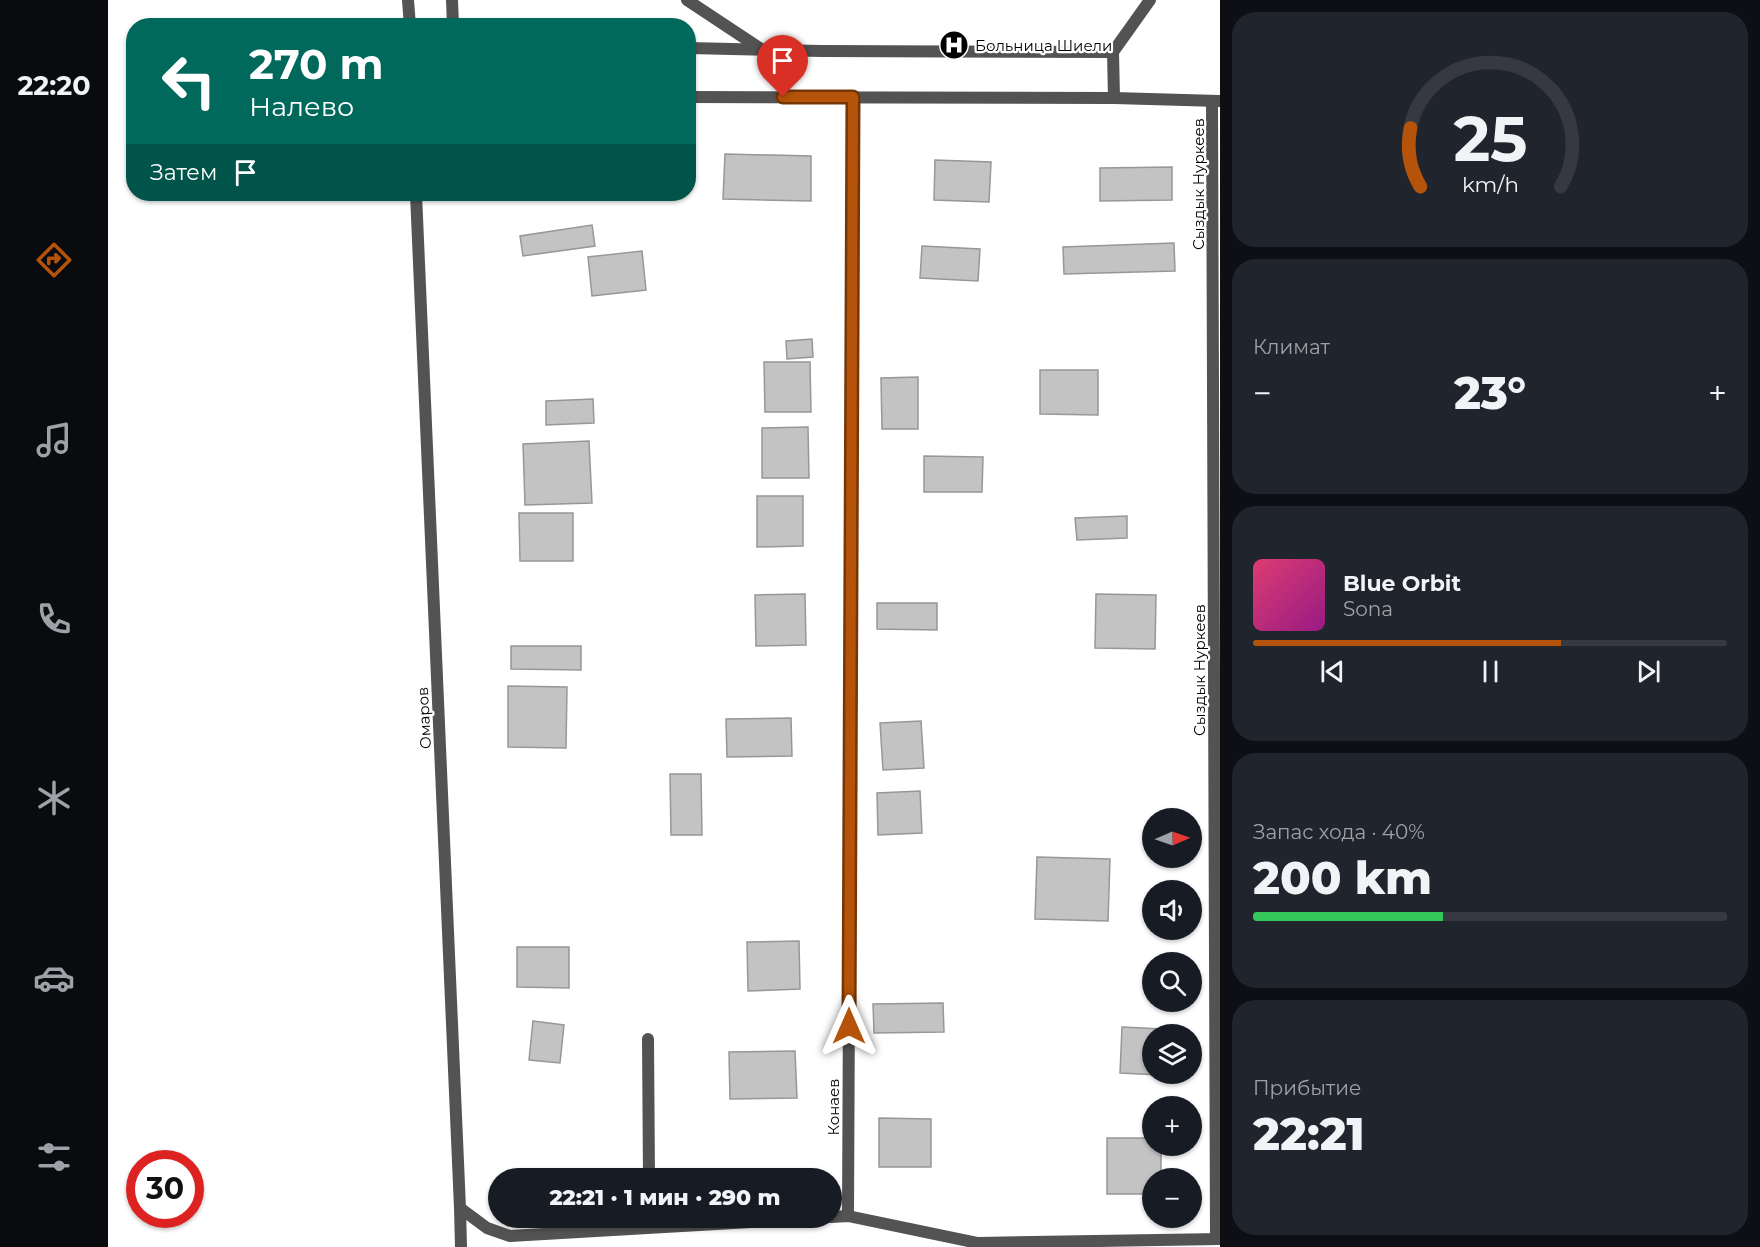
<!DOCTYPE html>
<html lang="ru">
<meta charset="utf-8">
<style>
:root{--surface:#171b24;--page:#20242c;--text:#f1f3f6;--muted:#9ea1a6;--line:#363941;--accent:#b45309}
body{margin:0;font-family:Montserrat,sans-serif;background:var(--page);color:var(--text);height:100vh;display:flex;flex-direction:column;font-size:22px;white-space:nowrap}
*{box-sizing:border-box;margin:0}
p{font-size:20px;color:var(--muted)}
.icon{flex:none;width:33px;height:33px;fill:none;stroke:currentColor;stroke-width:2;stroke-linecap:round;stroke-linejoin:round}
.map{position:relative;flex:1;overflow:hidden}
.sheet{display:flex;flex-direction:column;gap:12px;padding:12px;background:#0d0f14;width:540px}
.sheet>*{flex:none}
.hud{position:absolute;left:18px;top:18px;width:570px;height:183px;border-radius:24px;box-shadow:0 2px 4px #0004;background:#00695c;color:#fff;overflow:hidden}
.needle{width:39px;rotate:88deg}
.fabs{position:absolute;left:1034px;top:808px;display:grid;gap:12px}
.fabs a{display:grid;place-items:center;width:60px;height:60px;border-radius:50%;background:var(--surface);box-shadow:0 2px 4px #0004;font-size:30px}
.speed{position:absolute;left:18px;top:1150px;display:flex;gap:12px;font-size:30px;font-weight:700;text-align:center}
.speed>*{display:grid;place-content:center;width:78px;height:78px;border-radius:50%;background:var(--surface);box-shadow:0 2px 4px #0004;line-height:1}
.speed .limit{border:9px solid #d22;background:#fff;color:#111}
.pin{position:absolute;display:grid;place-items:center;width:51px;height:51px;color:#fff;margin:-62px -26px;border-radius:50% 50% 50% 0;rotate:-45deg;box-shadow:0 0 6px #0007}
.pin .icon{rotate:45deg}
.me{position:absolute;width:66px;margin:-33px;rotate:0deg;stroke-linejoin:round;filter:drop-shadow(0 0 4px #0008)}
.turn{display:flex;align-items:center;gap:21px;height:126px;padding:0 24px;font-size:27px}
.turn .icon{width:78px;height:78px;stroke-width:2.5}
.turn b{display:block;font-size:42px;line-height:51px}
.then{display:flex;align-items:center;height:57px;padding:0 24px;background:#0003;gap:12px;font-size:22px}
.big{font-size:45px;font-weight:800;line-height:1.1}
.sheet .card{flex:1;display:flex;flex-direction:column;justify-content:center;gap:9px;min-width:0;padding:0 21px;border-radius:24px;background:var(--page)}
.sheet .dial{align-items:center;gap:0}
.dial svg{height:156px;overflow:visible;fill:none;stroke:var(--line);stroke-width:7;stroke-linecap:round;text-anchor:middle}
.dial text{fill:var(--text);stroke:none}
.song{display:flex;align-items:center;gap:18px}
.cover{width:72px;height:72px;border-radius:9px;background:linear-gradient(135deg,hsl(340 70% 55%),hsl(310 70% 35%))}
.played{height:6px;border-radius:3px;background:linear-gradient(90deg,var(--accent) 65%,var(--line) 65%)}
.keys{display:flex;justify-content:space-around;direction:ltr}
.heat{display:flex;justify-content:space-between;align-items:center;font-size:33px;direction:ltr}
.charge{height:9px;border-radius:4px;background:linear-gradient(90deg,#34c759 40%,var(--line) 0)}
.trip{position:absolute;left:380px;top:1168px;width:354px;height:60px;border-radius:30px;background:var(--surface);box-shadow:0 2px 4px #0004;font-weight:800;line-height:60px;text-align:center}
main{display:flex;flex:1;min-height:0}
.tabs{display:flex;flex-direction:column;width:108px;justify-content:space-around;align-items:center;background:#090b0e;color:var(--muted)}
.tabs .icon{width:42px;height:42px}
.tabs .on{color:var(--accent)}
.tabs b{font-size:27px;color:var(--text)}
.map>svg:first-child{display:block}
.building{fill:#c3c3c3;stroke:#979797;stroke-width:1.5}
.lines{fill:none;stroke-linecap:round;stroke-linejoin:round}
.service{stroke:#535353;stroke-width:12}
.minor{stroke:#535353;stroke-width:12}
.route-casing{stroke:#753606;stroke-width:15}
.route{stroke:#b45309;stroke-width:10}
.labels{text-anchor:middle;dominant-baseline:central;stroke-width:4.5;stroke-linejoin:round;paint-order:stroke}
.poi-label{font-size:15px;fill:#000;stroke:#fff;text-anchor:start}
.street-label{font-size:15px;fill:#000;stroke:#fff}
</style>
<main>
<nav class="tabs">
<b>22:20</b>
<svg class="icon on" aria-label="directions" viewBox="0 0 24 24"><path d="M12 3l9 9-9 9-9-9zM9 14v-3h6M13 9l2 2-2 2"/></svg>
<svg class="icon" aria-label="music" viewBox="0 0 24 24"><path d="M9 18V5l10-2v13"/><circle cx="6" cy="18" r="3"/><circle cx="16" cy="16" r="3"/></svg>
<svg class="icon" aria-label="phone" viewBox="0 0 24 24"><path d="M5 4h4l2 5-3 2q2 4 5 5l2-3 5 2v4C11 20 4 13 5 4z"/></svg>
<svg class="icon" aria-label="climate" viewBox="0 0 24 24"><path d="M12 3v18M4 7l16 10M4 17L20 7"/></svg>
<svg class="icon" aria-label="car" viewBox="0 0 24 24"><path d="M5 17H2v-5l4-1 3-4h7l3 4 3 1v5h-3M9 17h6M6 11h13"/><circle cx="7" cy="17" r="2"/><circle cx="17" cy="17" r="2"/></svg>
<svg class="icon" aria-label="filters" viewBox="0 0 24 24"><path d="M4 7h16M4 17h16"/><circle cx="9" cy="7" r="2"/><circle cx="15" cy="17" r="2"/></svg>
</nav>
<div class="map">
<svg width="1112" height="1247" viewBox="0 0 1112 1247">
<rect width="100%" height="100%" fill="#fff"/>
<g class="building">
<polygon points="617,154 703,156 703,201 615,199"/>
<polygon points="827,160 883,162 881,202 826,200"/>
<polygon points="1064,167 1064,200 992,201 992,168"/>
<polygon points="484,225 487,246 415,256 412,236"/>
<polygon points="1066,243 1067,271 956,274 955,247"/>
<polygon points="814,246 872,249 870,281 812,278"/>
<polygon points="534,251 538,290 484,296 480,257"/>
<polygon points="704,339 705,357 679,359 678,341"/>
<polygon points="656,362 702,362 703,412 657,412"/>
<polygon points="932,370 990,370 990,415 932,414"/>
<polygon points="810,377 810,429 774,429 773,378"/>
<polygon points="485,399 486,423 438,425 438,401"/>
<polygon points="700,427 701,478 654,478 654,428"/>
<polygon points="481,441 484,503 417,505 415,444"/>
<polygon points="816,456 875,457 874,492 816,492"/>
<polygon points="649,496 695,496 695,546 649,547"/>
<polygon points="411,513 465,513 465,561 412,561"/>
<polygon points="1019,516 1019,538 969,540 967,518"/>
<polygon points="697,594 698,645 648,646 647,595"/>
<polygon points="988,594 1048,595 1047,649 987,648"/>
<polygon points="769,603 829,603 829,630 769,629"/>
<polygon points="403,646 473,646 473,670 403,669"/>
<polygon points="400,686 459,687 458,748 400,747"/>
<polygon points="683,718 684,756 619,757 618,719"/>
<polygon points="813,721 816,768 775,770 772,723"/>
<polygon points="562,774 593,774 594,835 563,835"/>
<polygon points="812,791 814,833 770,835 769,793"/>
<polygon points="929,857 1002,859 1000,921 927,919"/>
<polygon points="691,941 692,989 640,991 639,942"/>
<polygon points="409,947 461,947 461,988 409,987"/>
<polygon points="835,1003 836,1032 766,1033 765,1004"/>
<polygon points="425,1021 456,1025 452,1063 421,1060"/>
<polygon points="1014,1027 1054,1029 1053,1035 1044,1035 1044,1074 1052,1075 1012,1073"/>
<polygon points="687,1051 689,1098 622,1099 621,1052"/>
<polygon points="771,1118 823,1119 823,1167 771,1167"/>
<polygon points="999,1138 1044,1138 1044,1146 1053,1146 1053,1179 1044,1179 1044,1194 999,1194"/>
</g>
<g class="lines">
<g class="service">
<polyline points="344,0 345,26"/>
<polyline points="579,0 653,49"/>
<polyline points="580,48 713,51 1005,52"/>
<polyline points="1006,98 1005,52 1042,0"/>
</g>
<g class="minor">
<polyline points="300,0 302,26"/>
<polyline points="580,97 1006,98 1111,101"/>
<polyline points="1104,101 1108,1239"/>
<polyline points="308,194 352,1208 379,1228 402,1236 710,1218"/>
<polyline points="540,1039 541,1179"/>
<polyline points="352,1208 353,1247"/>
<polyline points="740,1216 745,97"/>
<polyline points="723,1217 740,1216 870,1243 1112,1239"/>
</g>
</g>
<g class="lines">
<g class="route-casing">
<polyline id="route" points="675,97 745,97 741,1026"/>
</g>
<use href="#route" class="route"/>
</g>
<defs>
<g id="hospital-disc" transform="scale(1.5)"><circle r="9.5" fill="#000" stroke="#fff"/><path d="M-5-5h3v3.5h4V-5h3V5h-3V1.5h-4V5h-3Z" fill="#fff"/></g>
</defs>
<g fill-rule="evenodd">
<use href="#hospital-disc" x="846" y="45"/>
</g>
<g class="labels">
<g class="poi-label">
<text x="867" y="45">Больница Шиели</text>
</g>
<g class="street-label">
<text transform="translate(1090 184) rotate(-90)">Сыздык Нуркеев</text>
<text transform="translate(1091 670) rotate(-90)">Сыздык Нуркеев</text>
<text transform="translate(316 718) rotate(-93)">Омаров</text>
<text transform="translate(725 1107) rotate(-90)">Конаев</text>
</g>
</g>
</svg>
<div class="fabs">
<a><svg class="needle" viewBox="-14 -14 28 28"><path d="M0-13l5 13h-10z" fill="#e53935"/><path d="M0 13l5-13h-10z" fill="#9ea1a6"/></svg></a>
<a><svg class="icon" aria-label="sound" viewBox="0 0 24 24"><path d="M4 9h4l5-4v14l-5-4H4zM17 9q2 3 0 6"/></svg></a>
<a><svg class="icon" aria-label="search" viewBox="0 0 24 24"><circle cx="10" cy="10" r="6"/><path d="M15 15l6 6"/></svg></a>
<a><svg class="icon" aria-label="layers" viewBox="0 0 24 24"><path d="M12 4l9 5-9 5-9-5zM3 14l9 5 9-5"/></svg></a>
<a>+</a>
<a>−</a>
</div>
<div class="speed"><div class="limit">30</div></div>
<div class="pin" style="left:675px;top:97px;background:#d93025"><svg class="icon" aria-label="arrive" viewBox="0 0 24 24"><path d="M6 21V4h12l-3 4 3 4H6"/></svg></div>
<svg class="me" style="left:741px;top:1026px" viewBox="-20 -20 40 40"><path d="M0-17L14 15 0 8-14 15z" fill="#b45309" stroke="#fff" stroke-width="4"/></svg>
<div class="trip">22:21 · 1 мин · 290 m</div>
<div class="hud">
<div class="turn"><svg class="icon" aria-label="left" viewBox="0 0 24 24"><path d="M17 20v-9H6M10 6l-5 5 5 5"/></svg><div><b>270 m</b>Налево</div></div>
<div class="then">Затем<svg class="icon" aria-label="arrive" viewBox="0 0 24 24"><path d="M6 21V4h12l-3 4 3 4H6"/></svg></div>
</div>
</div>
<section class="sheet">
<div class="card dial"><svg viewBox="0 0 100 80">
<path d="M14 69A42 42 0 1 1 86 69"/>
<path d="M14 69A42 42 0 0 1 9 39" stroke="#b45309"/>
<text x="50" y="56" font-size="32" font-weight="700">25</text>
<text x="50" y="72" font-size="11">km/h</text>
</svg></div>
<div class="card"><p>Климат</p>
<div class="heat"><a>−</a><b class="big">23°</b><a>+</a></div>
</div>
<div class="card">
<div class="song"><i class="cover"></i><div><b>Blue Orbit</b><p>Sona</p></div></div>
<div class="played"></div>
<div class="keys"><svg class="icon" aria-label="previous" viewBox="0 0 24 24"><path d="M18 5L8 12l10 7zM5 5v14"/></svg><svg class="icon" aria-label="pause" viewBox="0 0 24 24"><path d="M8 5v14M16 5v14"/></svg><svg class="icon" aria-label="next" viewBox="0 0 24 24"><path d="M6 5l10 7-10 7zM19 5v14"/></svg></div>
</div>
<div class="card"><p>Запас хода · 40%</p><b class="big">200 km</b><div class="charge"></div></div>
<div class="card"><p>Прибытие</p><b class="big">22:21</b></div>
</section>
</main>
